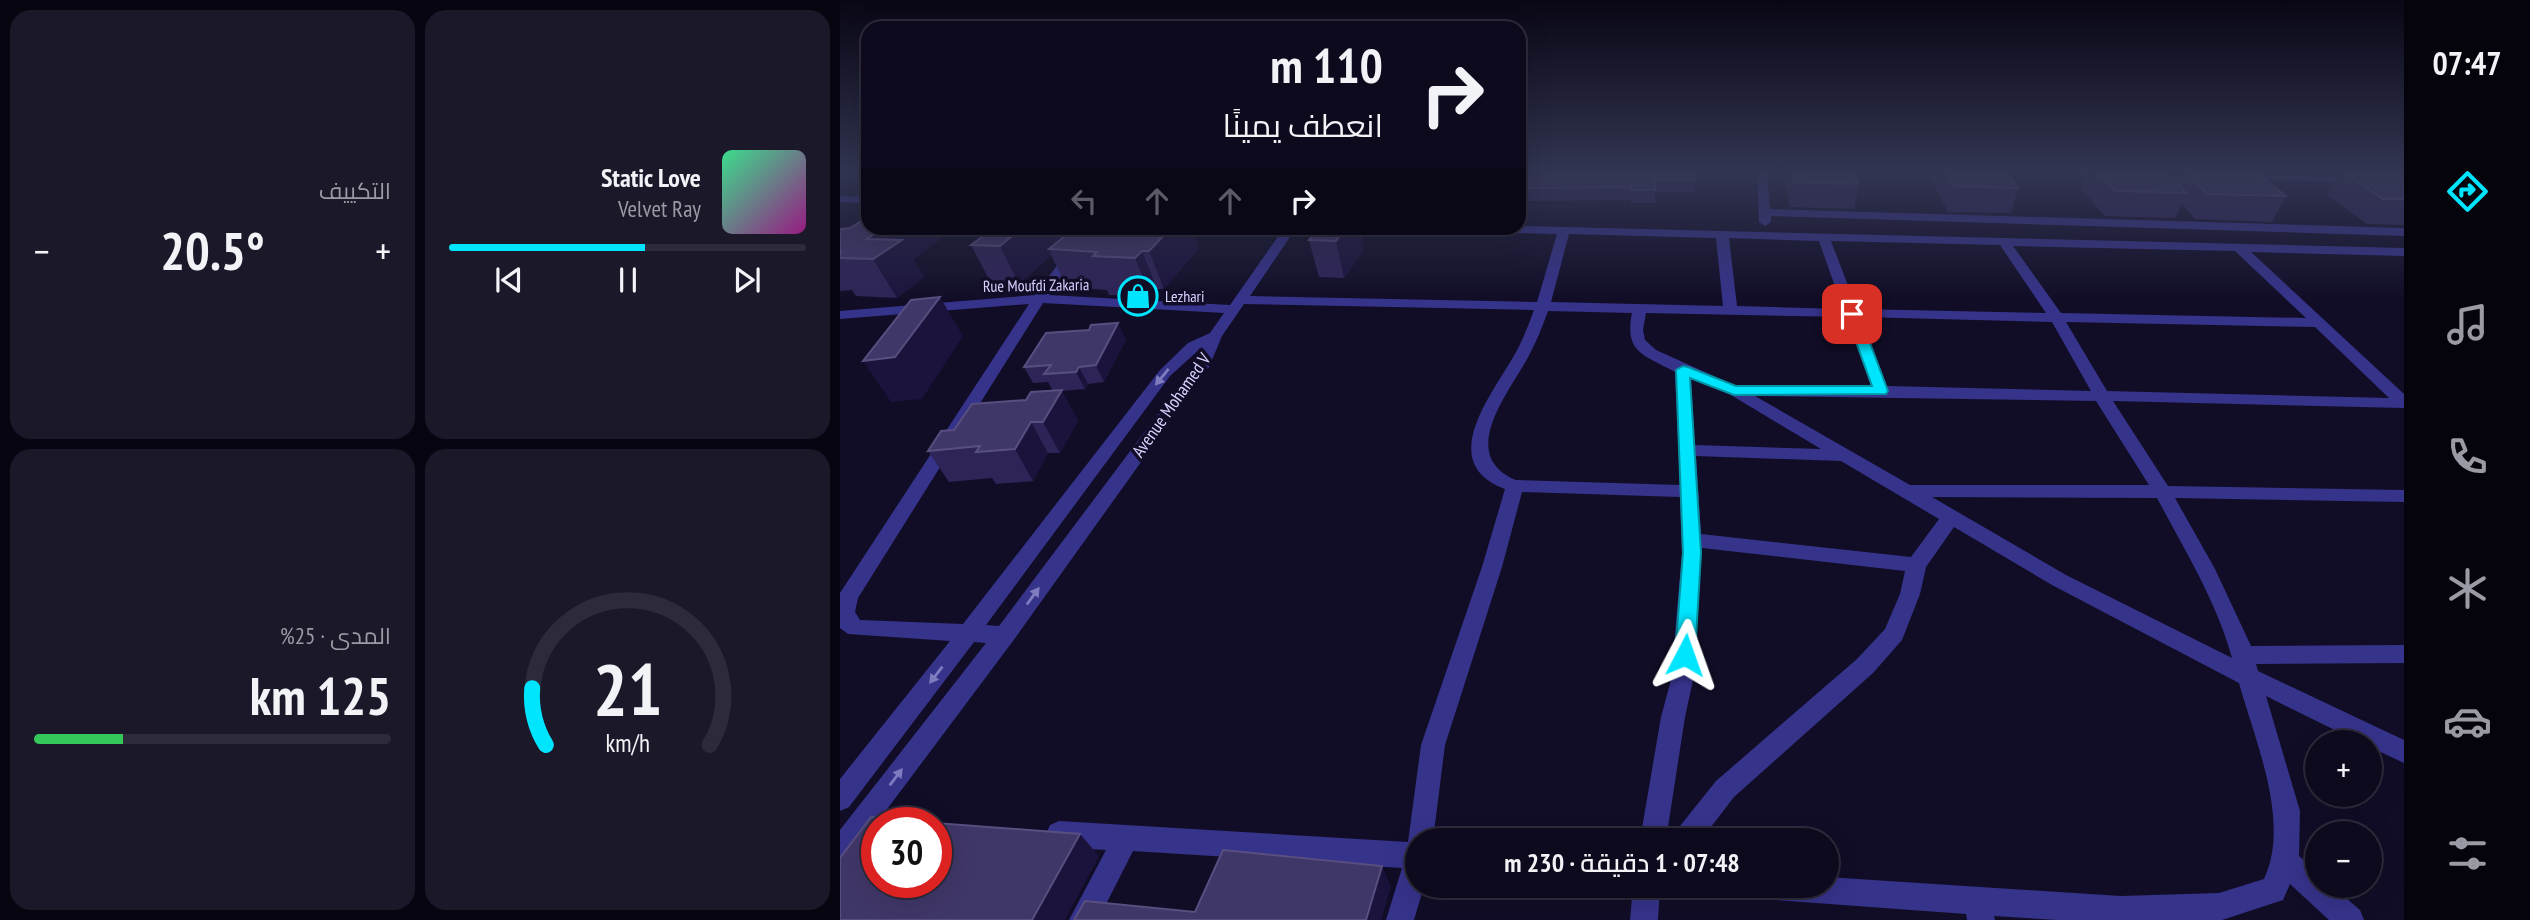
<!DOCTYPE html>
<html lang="ar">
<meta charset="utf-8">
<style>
:root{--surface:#0d0a1d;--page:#1b182a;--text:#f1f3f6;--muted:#9a9aa4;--line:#2d2b3b;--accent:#00e5fe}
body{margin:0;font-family:"PT Sans Narrow",Cairo,sans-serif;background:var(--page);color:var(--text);direction:rtl;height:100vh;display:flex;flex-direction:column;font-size:26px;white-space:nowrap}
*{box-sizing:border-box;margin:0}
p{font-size:23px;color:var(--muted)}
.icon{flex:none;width:38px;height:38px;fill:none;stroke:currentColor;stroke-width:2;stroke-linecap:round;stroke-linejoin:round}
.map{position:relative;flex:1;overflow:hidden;direction:ltr}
.sheet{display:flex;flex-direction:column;gap:10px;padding:10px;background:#070610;width:840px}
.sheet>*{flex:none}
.guide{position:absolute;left:21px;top:21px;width:665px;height:214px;border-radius:21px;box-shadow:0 7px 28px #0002,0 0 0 2px var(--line);direction:rtl;background:#0d0a1d;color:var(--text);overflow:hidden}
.fabs{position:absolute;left:1465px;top:730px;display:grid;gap:14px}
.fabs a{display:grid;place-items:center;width:77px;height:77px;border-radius:50%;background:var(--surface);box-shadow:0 7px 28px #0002,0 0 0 2px var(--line);font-size:35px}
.speed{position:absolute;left:21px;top:807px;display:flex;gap:14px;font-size:35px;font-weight:700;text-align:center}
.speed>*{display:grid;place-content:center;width:91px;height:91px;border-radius:50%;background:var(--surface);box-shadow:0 7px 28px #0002,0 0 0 2px var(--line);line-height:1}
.speed .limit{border:10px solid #d22;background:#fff;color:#111}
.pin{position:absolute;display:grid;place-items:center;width:60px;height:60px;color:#fff;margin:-30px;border-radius:14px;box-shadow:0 4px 10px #0006}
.me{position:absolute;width:77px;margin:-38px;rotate:4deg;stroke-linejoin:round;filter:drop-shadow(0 0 5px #0008)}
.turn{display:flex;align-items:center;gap:24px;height:147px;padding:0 28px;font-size:32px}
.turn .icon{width:91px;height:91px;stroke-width:2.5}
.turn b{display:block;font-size:49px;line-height:60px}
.lanes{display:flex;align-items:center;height:66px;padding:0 28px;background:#0003;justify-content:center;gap:35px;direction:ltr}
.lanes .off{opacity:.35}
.big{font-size:52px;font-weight:600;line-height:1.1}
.sheet .widget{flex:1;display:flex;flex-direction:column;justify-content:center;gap:10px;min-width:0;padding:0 24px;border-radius:21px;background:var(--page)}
.sheet .dial{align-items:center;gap:0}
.dial svg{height:182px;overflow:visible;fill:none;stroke:var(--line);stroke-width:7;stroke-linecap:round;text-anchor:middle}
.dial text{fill:var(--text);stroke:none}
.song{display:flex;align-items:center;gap:21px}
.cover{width:84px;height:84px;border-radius:10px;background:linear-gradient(135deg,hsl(150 70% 55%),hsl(310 70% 35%))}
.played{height:7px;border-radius:4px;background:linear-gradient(90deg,var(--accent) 55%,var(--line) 55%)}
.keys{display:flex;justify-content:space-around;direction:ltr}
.heat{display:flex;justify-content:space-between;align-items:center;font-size:38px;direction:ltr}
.charge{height:10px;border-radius:5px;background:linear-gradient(90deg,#34c759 25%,var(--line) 0)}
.sheet .tiles{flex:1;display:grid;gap:10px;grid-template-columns:repeat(2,1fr)}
.trip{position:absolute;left:565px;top:828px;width:434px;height:70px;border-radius:35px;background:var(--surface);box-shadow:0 7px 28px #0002,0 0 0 2px var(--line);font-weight:600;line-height:70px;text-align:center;direction:rtl}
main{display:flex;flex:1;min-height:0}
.tab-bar{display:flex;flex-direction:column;width:126px;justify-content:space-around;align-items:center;background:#05040c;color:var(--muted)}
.tab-bar .icon{width:49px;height:49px}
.tab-bar .active{color:var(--accent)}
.tab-bar b{font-size:32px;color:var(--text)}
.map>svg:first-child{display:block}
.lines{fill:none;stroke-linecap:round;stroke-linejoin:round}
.minor{fill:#36338b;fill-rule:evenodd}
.wall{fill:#2e2457}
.shaded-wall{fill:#1b133c}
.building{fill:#403769;stroke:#584f80;stroke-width:2}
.oneway{fill:#7f7bbf}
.route{fill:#00e5fe;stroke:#0095a5;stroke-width:2}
.labels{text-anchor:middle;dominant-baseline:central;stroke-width:7;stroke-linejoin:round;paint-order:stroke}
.far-street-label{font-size:16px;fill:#d8d3ff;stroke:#110d27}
.far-poi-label{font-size:16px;fill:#d8d3ff;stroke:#110d27;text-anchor:start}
.street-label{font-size:18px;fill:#d8d3ff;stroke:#110d27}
</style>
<main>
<nav class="tab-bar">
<b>07:47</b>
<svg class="icon active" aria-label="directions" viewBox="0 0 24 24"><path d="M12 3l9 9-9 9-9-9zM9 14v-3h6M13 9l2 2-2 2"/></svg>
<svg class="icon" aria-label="music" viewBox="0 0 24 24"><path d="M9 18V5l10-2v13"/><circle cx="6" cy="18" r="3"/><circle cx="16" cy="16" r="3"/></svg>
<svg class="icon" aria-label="phone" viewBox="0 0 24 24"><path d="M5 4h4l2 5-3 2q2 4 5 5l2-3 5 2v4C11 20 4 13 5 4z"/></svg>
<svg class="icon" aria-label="climate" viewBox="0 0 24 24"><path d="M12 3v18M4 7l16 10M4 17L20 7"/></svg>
<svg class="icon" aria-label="car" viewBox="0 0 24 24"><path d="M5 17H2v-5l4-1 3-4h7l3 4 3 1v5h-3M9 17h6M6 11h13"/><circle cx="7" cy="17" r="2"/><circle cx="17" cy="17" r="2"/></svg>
<svg class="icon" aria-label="filters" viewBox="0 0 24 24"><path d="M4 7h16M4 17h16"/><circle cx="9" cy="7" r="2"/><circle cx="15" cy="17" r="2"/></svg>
</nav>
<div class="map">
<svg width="1564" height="920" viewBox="0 0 1564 920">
<rect width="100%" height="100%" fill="#110d27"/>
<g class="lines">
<g class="minor">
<polygon points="917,172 927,172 930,209 1564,228 1564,236 931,216 931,222 925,226 919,222"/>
<path d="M1233,172H1273V173C1264,179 1242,178 1233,172Z"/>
<polygon points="1398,173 1520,177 1526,180 1520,183 1394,178 1394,174"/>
<polygon points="0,196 28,197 28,203 0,202"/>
<path d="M679,226L1564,248V256L1411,252L1564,394V408L1273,401L1328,486L1564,490V502L1335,498L1375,569L1411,646L1564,645V663L1416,664L1418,671L1564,740V763L1530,747V742H1519L1426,696L1460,811L1459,856L1477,872V886H1492L1520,910L1524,920H1489L1450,884L1443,900L1382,920H1218L1154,916L1155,920H1127L1126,914L936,900L926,896L923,886H987V877L1281,896L1379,893L1424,879C1451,822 1415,741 1399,683L1212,585L1114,527L1086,567L1080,594L1062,640L1033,673L894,797L861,840H832L836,831L876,781L1017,659L1045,629L1060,594L1065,571L862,548L853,680L845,717L826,840H800L821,717L831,680L842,553L840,497L682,492L662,567L605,745L593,840H578V886H584L574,920H546L562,868L293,851L258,920H229L266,850L219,847L210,843L206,834L210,825L219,821L568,842L581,745L642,567L665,489C597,464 649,398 672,359C681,344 688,327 694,310L404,304L382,336L369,367L173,641L9,860L0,864V830L146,643L134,642L9,807L0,811V779L110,641L8,634L0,628V593L189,304L0,319V311L195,295L245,228H257L209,295L390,305L444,228H456L410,296L697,302L717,234L623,232L617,228ZM729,234L876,238L883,306L711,302ZM889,238L979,241L1003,309L897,306ZM991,241L1160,245L1206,313L1017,309ZM1173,246L1395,251L1466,318L1221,313ZM203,303L384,313L370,333L348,343L320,370L123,624L20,620L15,612L18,598ZM708,311L792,313C784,353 804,355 835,372L840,485L676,480C618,456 666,396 686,361C695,345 702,328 708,311ZM806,313L1006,317L1031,386H896L816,350L805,340L803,330ZM1021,317L1212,322L1251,391L1047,386ZM1226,322L1475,327L1549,398L1267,391ZM362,347L354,366L159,626L146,625L330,376ZM851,379L891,395L981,449L855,445ZM915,396L1256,401L1309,485H1070ZM856,456L1001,461L1099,519L1071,557L861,534ZM1092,497L1317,498C1344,549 1377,602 1392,658L1226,575Z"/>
<polygon points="793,886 820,886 818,920 790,920"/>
</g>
</g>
<g class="wall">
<polygon points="687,172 855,180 855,192 815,192 815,203 791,203 791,200 684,201 683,188"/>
<polygon points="942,172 1014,172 1019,184 1014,209 950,207"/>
<polygon points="1087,172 1167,172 1178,188 1171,213 1108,212"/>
<polygon points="1247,172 1327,172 1334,180 1338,172 1415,172 1446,196 1432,222 1355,219 1342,204 1335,218 1265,216 1241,189"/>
<polygon points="1500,172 1564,172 1564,225 1527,224 1487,195"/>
<polygon points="28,228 98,228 103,237 73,259 84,277 57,298 16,296 12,290 0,291 0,229"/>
<polygon points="479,228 519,228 524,249 504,278 479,277 469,240"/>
<polygon points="359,230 355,235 359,248 324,289 317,289 311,296 269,295 267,290 227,287 211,255 179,284 151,283 131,245"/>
<polygon points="249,330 286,339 264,382 248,384 245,389 222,391 238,421 220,453 208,453 193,481 156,484 152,478 109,482 88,451 114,430 186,400 213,391 208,382 193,383 184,367"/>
</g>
<g class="shaded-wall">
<polygon points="43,228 98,228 103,237 73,259 84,277 57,298 33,259 27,239"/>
<polygon points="182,228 238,228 209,249 211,255 179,284 160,246"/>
<polygon points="331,228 358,228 359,230 355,235 359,248 324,289 309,251"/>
<polygon points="505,228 519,228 524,249 504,278 496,241"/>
<polygon points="302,251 317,289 311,296 295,258"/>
<polygon points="100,297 123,336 82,399 51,402 23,361"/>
<polygon points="278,323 286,339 264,382 256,365"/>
<polygon points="239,367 248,384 245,389 236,372"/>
<polygon points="222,390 238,421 220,453 203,422"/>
<polygon points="191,422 208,453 193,481 175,449"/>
<polygon points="240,834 259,856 225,920 192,920"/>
<polygon points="542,866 551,887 541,920 526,920"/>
</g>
<g class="building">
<polygon points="687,172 855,172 855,180 815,179 815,190 791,190 791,187 683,188"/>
<polygon points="951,172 1014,172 1019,184 954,182"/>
<polygon points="1106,172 1167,172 1178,188 1114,186"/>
<polygon points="1257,172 1327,172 1346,193 1275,191"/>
<polygon points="1346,172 1415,172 1446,196 1367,194"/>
<polygon points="1504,172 1564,172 1564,199 1543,199"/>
<polygon points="28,217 28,228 43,228 27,239 62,240 33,259 0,258 0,252 2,251 0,251 0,229 10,228"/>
<polygon points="154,228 182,228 160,246 131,245"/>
<polygon points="235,228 331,228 309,251 302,251 295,258 253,256 257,252 209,249"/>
<polygon points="479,228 505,228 496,241 469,240"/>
<polygon points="100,297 55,357 23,361 71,300"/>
<polygon points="278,323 256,365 239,367 236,372 204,374 211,365 184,367 206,333 249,330 251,325"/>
<polygon points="222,390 203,422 191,422 175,449 136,452 140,446 88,451 101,431 114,430 132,404 186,400 191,392"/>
<polygon points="31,817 95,822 37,822 37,882 96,882 96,823 240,834 192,920 0,920 0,858"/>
<polygon points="383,850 542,866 526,920 234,920 245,901 355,912"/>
</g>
<defs><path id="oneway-solid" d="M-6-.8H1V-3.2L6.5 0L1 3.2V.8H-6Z" transform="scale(1.75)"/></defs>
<g class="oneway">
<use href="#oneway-solid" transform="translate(322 377) rotate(129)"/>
<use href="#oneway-solid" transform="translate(193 596) rotate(-54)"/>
<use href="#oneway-solid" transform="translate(96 675) rotate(128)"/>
<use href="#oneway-solid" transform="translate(56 777) rotate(-53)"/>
</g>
<linearGradient id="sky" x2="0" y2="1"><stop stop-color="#090715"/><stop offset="0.57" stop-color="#323552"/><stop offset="1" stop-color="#323552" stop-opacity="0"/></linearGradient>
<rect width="1564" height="301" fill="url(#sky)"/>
<polygon class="route" points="1012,310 1019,314 1048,391 1046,394 894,395 850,378 861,553 855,655 852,661 845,664 838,661 835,655 843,553 836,370 843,366 848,367 896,386 1032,386 1006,314"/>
<defs>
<g id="shop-ring" transform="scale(2.0125)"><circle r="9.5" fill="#110d27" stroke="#00e5fe" stroke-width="1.5"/><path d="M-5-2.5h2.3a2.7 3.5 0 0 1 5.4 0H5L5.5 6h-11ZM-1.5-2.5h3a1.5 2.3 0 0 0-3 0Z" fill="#00e5fe"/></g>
</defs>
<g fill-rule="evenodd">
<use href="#shop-ring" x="298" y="296"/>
</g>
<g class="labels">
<g class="far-street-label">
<text transform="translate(196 285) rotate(-1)">Rue Moufdi Zakaria</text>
</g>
<g class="far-poi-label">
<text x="325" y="296">Lezhari</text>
</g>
<g class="street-label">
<text transform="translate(331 405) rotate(-55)">Avenue Mohamed V</text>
</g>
</g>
</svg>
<div class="fabs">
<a>+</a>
<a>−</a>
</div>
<div class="speed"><div class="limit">30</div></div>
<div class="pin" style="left:1012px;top:314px;background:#d93025"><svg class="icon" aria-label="arrive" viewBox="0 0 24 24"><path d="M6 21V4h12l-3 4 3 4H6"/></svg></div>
<svg class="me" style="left:845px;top:655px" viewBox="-20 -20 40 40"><path d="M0-17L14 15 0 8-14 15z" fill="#00e5fe" stroke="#fff" stroke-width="4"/></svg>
<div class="trip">07:48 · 1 دقيقة · 230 m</div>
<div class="guide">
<div class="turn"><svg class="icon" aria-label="right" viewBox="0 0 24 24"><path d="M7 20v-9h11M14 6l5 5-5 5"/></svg><div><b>110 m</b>انعطف يمينًا</div></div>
<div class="lanes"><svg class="icon off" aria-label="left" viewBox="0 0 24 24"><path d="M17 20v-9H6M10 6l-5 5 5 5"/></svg><svg class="icon off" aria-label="ahead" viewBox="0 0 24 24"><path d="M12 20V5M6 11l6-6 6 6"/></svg><svg class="icon off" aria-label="ahead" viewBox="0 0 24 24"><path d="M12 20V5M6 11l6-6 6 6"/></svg><svg class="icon" aria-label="right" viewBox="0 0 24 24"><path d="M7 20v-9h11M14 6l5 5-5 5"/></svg></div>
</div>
</div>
<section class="sheet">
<div class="tiles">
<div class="widget">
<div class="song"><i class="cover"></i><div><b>Static Love</b><p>Velvet Ray</p></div></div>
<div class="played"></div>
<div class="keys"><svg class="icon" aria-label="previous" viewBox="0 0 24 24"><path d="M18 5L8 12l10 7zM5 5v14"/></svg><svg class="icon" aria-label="pause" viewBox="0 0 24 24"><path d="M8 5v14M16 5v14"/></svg><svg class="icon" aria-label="next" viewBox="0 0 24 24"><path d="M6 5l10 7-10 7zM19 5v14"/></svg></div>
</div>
<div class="widget"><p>التكييف</p>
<div class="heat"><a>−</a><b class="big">20.5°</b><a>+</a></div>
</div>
<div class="widget dial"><svg viewBox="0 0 100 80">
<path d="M14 69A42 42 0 1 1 86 69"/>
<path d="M14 69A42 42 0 0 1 8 44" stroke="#00e5fe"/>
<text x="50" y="56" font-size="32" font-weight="700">21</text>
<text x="50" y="72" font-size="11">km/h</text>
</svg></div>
<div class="widget"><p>المدى · 25%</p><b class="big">125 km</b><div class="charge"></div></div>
</div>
</section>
</main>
